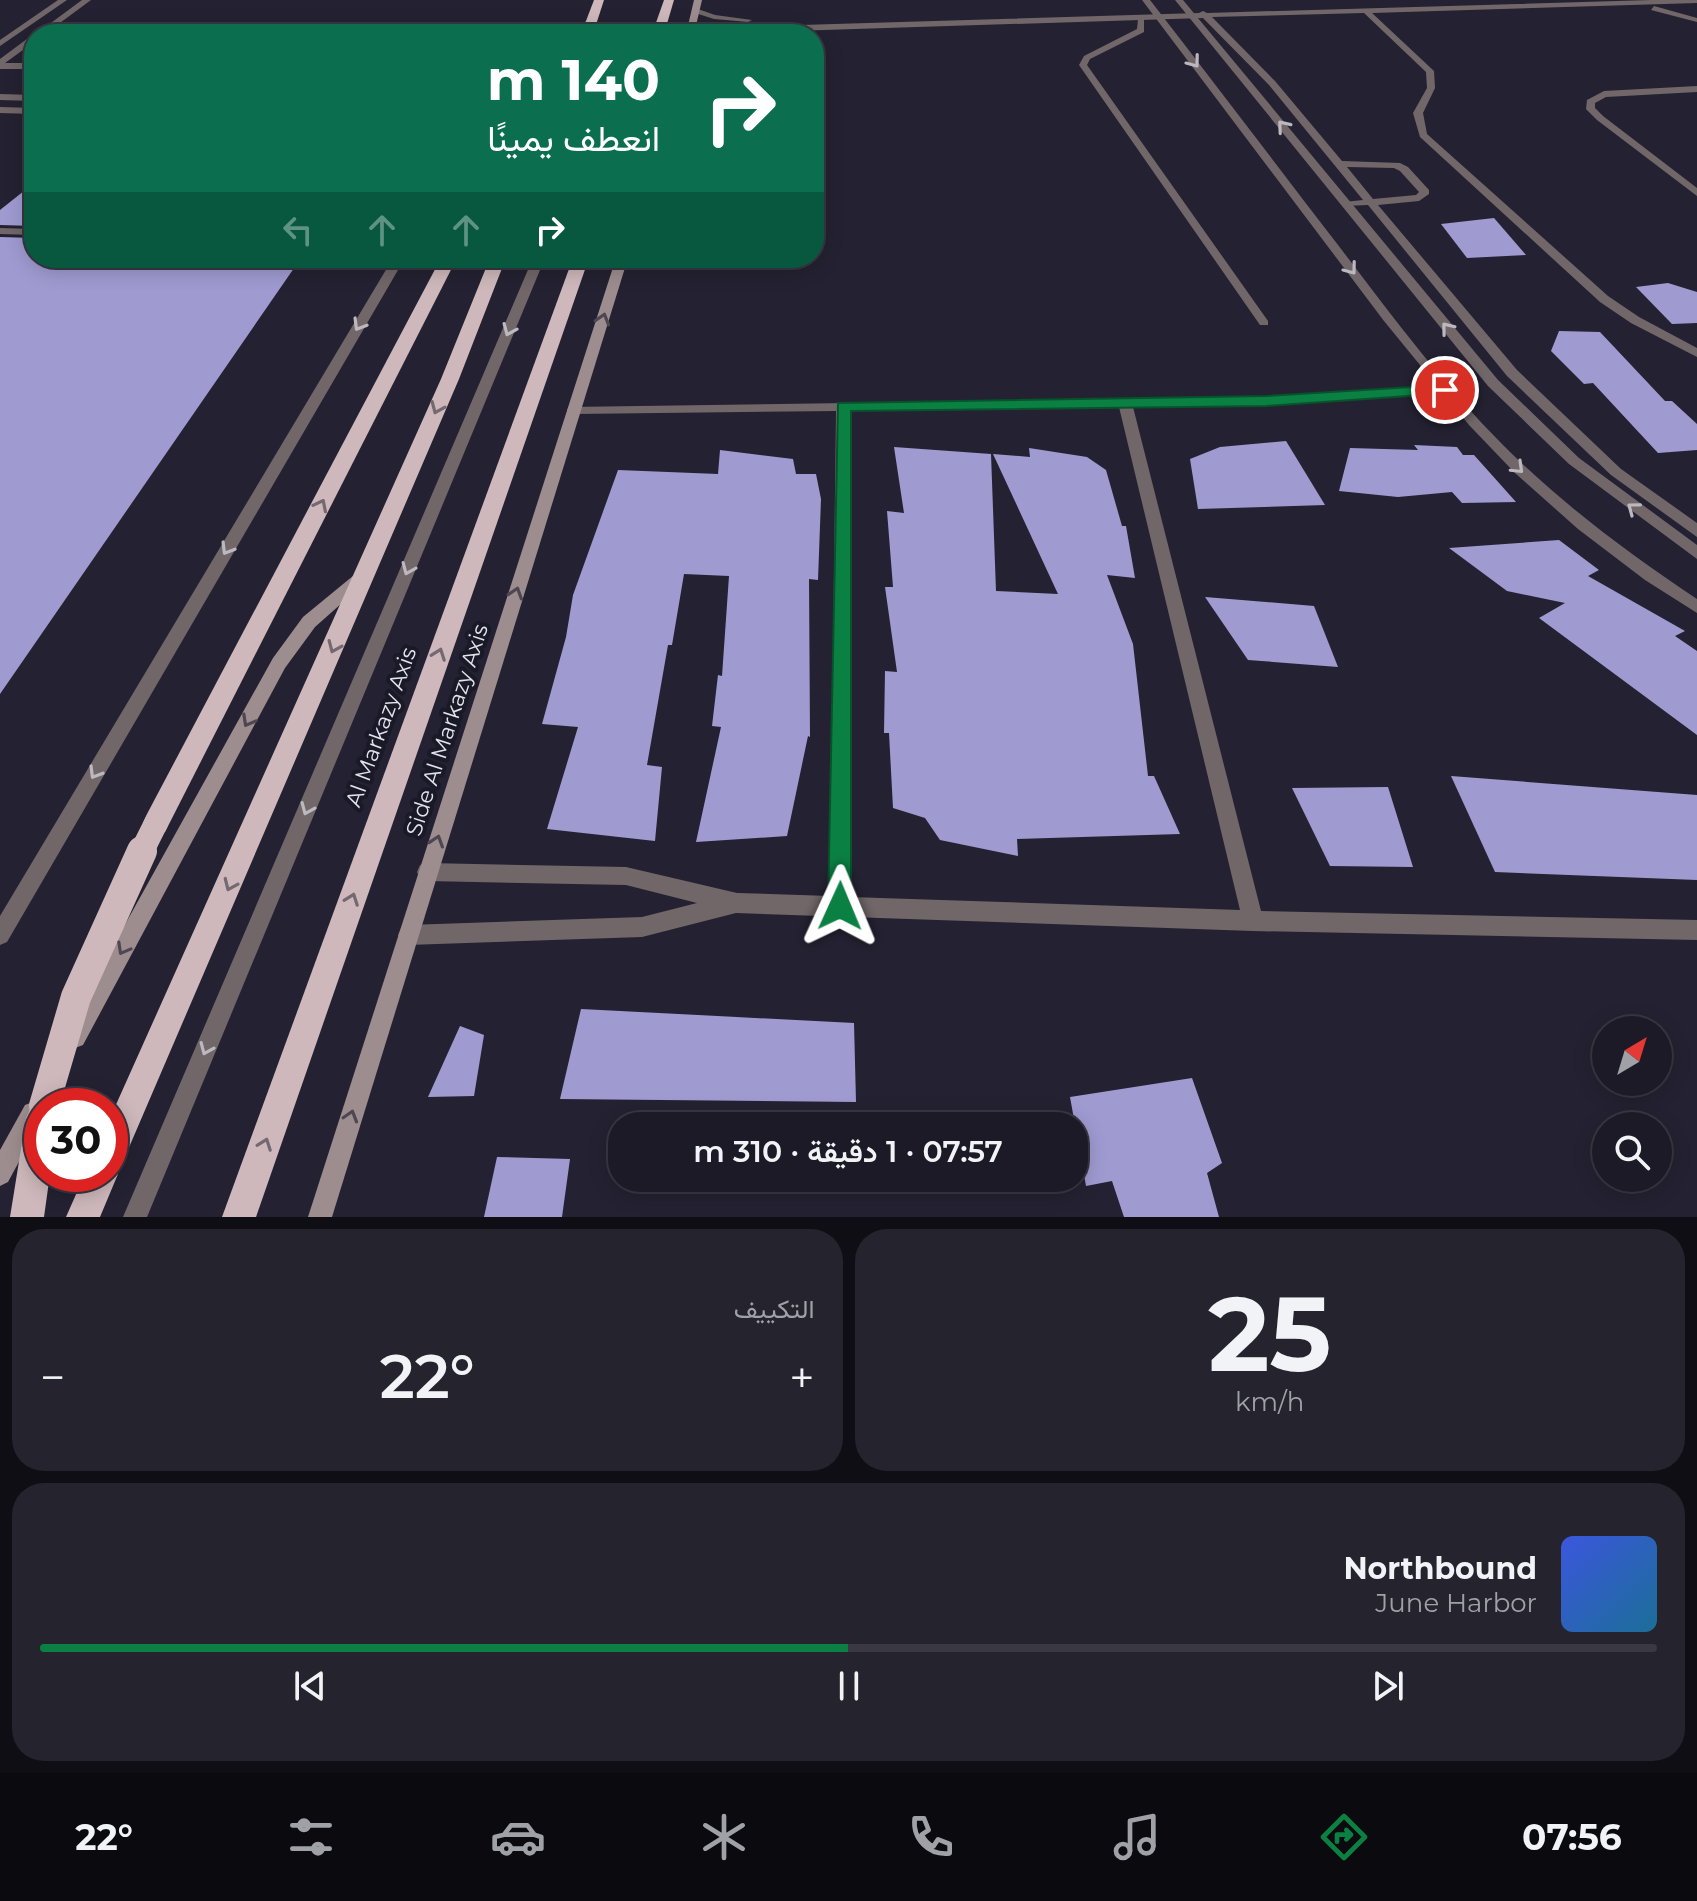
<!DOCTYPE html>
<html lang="ar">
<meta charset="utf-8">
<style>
:root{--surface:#1b1a26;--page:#24232e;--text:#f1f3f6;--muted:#a0a1a7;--line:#393843;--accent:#0b8043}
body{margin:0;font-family:Montserrat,Vazirmatn,sans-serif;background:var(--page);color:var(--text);direction:rtl;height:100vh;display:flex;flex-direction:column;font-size:30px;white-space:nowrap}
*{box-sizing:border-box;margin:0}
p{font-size:26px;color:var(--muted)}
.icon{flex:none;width:44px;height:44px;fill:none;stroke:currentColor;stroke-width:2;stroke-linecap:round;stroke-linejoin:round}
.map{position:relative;height:1217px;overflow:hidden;direction:ltr}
.drawer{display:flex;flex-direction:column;gap:12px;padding:12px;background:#0f0e15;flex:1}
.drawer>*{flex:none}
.banner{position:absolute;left:24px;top:24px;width:800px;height:244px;border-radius:32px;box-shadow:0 4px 20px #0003,0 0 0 2px var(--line);direction:rtl;background:#0b6e4f;color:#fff;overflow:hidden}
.needle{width:52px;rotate:38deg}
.controls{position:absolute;left:1592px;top:1016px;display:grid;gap:16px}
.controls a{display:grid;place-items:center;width:80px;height:80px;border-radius:50%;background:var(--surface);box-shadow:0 4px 20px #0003,0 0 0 2px var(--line);font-size:40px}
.speed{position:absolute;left:24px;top:1088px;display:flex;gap:16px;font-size:40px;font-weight:700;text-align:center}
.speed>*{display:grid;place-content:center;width:104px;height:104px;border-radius:50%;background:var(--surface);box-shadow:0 4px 20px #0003,0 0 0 2px var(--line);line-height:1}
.speed .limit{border:12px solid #d22;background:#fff;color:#111}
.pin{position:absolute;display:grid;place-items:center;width:68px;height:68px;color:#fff;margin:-34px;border:4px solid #fff;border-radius:50%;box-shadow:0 2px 8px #0007}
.me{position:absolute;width:88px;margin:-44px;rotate:1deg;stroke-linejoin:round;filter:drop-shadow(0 0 6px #0008)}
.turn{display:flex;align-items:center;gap:28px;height:168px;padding:0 32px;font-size:36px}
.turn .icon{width:104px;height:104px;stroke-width:2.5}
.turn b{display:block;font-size:56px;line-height:68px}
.lanes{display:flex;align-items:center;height:76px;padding:0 32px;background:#0003;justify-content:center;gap:40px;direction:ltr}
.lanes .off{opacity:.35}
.big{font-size:60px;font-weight:600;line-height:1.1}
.drawer .widget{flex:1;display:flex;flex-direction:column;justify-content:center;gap:12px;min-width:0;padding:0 28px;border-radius:32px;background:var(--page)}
.drawer .dial{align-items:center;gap:0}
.dial b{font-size:104px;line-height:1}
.song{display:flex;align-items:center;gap:24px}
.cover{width:96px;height:96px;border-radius:12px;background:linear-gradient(135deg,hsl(230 70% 55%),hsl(200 70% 35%))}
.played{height:8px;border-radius:4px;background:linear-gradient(90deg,var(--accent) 50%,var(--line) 50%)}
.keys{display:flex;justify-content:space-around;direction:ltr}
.heat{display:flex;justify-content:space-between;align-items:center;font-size:44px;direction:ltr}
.drawer .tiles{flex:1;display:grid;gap:12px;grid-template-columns:1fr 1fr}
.widget:last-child{grid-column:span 2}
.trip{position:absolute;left:608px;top:1112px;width:480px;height:80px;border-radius:32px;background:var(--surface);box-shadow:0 4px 20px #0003,0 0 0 2px var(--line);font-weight:600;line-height:80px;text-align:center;direction:rtl}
.tabs{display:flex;height:128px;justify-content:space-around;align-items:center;background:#0b0a0f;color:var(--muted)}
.tabs .icon{width:56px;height:56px}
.tabs .active{color:var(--accent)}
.tabs b{font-size:36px;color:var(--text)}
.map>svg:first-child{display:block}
.building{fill:#9f9bd1}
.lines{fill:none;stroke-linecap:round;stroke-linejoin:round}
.service{fill:#716769;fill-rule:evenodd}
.minor{fill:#716769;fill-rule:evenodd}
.tertiary{fill:#716769;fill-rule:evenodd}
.secondary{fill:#9d8d8f;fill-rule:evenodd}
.trunk{fill:#ceb8bb;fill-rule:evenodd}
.trunk-bridge-far1{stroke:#ceb8bb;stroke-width:24}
.trunk-bridge{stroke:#ceb8bb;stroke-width:30}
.oneway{stroke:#bcb8bf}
.oneway2{stroke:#4e4751}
.oneway3{stroke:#746871}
.route{fill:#0b8043;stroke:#07532c;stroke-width:2}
.labels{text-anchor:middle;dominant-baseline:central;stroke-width:8;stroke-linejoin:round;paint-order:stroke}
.street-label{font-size:22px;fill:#e4e3ee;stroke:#1a1927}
</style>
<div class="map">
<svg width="1697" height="1217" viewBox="0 0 1697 1217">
<rect width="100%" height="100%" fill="#242232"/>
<g class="building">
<polygon points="34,183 34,226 0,225 0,210"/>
<polygon points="1494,218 1526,255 1467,258 1441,224"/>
<polygon points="0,237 34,238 34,258 301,258 0,694"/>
<polygon points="1668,283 1697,292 1697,323 1672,324 1636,287"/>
<polygon points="1559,331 1600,332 1665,401 1672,401 1697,424 1697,450 1658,453 1593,383 1584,384 1551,351"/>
<polygon points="1286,441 1325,505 1198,509 1190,459 1220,447"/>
<polygon points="1414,445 1457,447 1463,455 1474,455 1516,502 1462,503 1452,492 1398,497 1339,491 1350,448 1418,450"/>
<polygon points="894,447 991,454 996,591 1058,594 993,454 1030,457 1029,448 1087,457 1106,470 1122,526 1126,526 1135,578 1107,575 1133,644 1148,776 1154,776 1180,834 1017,839 1018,856 940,840 925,818 893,808 889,733 884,733 885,671 897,672 885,587 893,587 887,511 904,513"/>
<polygon points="720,450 793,459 796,474 816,474 821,499 818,580 809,579 810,737 808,736 787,836 696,842 721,727 712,726 718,675 722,676 729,576 684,574 672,645 668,645 647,765 662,767 655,841 547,829 578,727 542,724 566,637 573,595 618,470 718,474"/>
<polygon points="1559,540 1599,570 1588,576 1685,631 1675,636 1697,651 1697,735 1539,618 1565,603 1507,591 1449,548"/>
<polygon points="1205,597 1314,606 1338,667 1248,660"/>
<polygon points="1451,776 1697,795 1697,880 1495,872"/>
<polygon points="1388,787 1413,867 1330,866 1292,788"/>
<polygon points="581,1009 854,1023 856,1102 560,1099"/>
<polygon points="460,1026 484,1035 474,1096 428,1097"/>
<polygon points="1192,1078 1222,1163 1207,1173 1219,1217 1124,1217 1112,1181 1086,1186 1070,1097"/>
<polygon points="497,1157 570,1159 562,1217 484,1217"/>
</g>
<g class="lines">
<g class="service">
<polygon points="1141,17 1144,19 1144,32 1090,59 1087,65 1268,321 1268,325 1260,325 1079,65 1084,56 1137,29 1138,19"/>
<polygon points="0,228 34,229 34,235 0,234"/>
</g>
<g class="minor">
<polygon points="58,0 67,0 0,46 0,40"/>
<polygon points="82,0 91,0 45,34 36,34"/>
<path d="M1651,0H1697V3L1372,13L1434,71L1435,88L1423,113L1427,134L1608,296L1639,317L1697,348V357L1631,323L1600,302L1420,137L1413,113L1427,88L1426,72L1364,13L1212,17L1275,81L1342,161L1400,163L1408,167L1429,190V194L1419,201L1378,205L1517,370L1621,469L1697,523V537L1611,475L1507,376L1368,205L1344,206V202L1363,200L1269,85L1203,18L699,34L768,26L1199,13L1203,11L1207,13ZM1347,167L1394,168L1400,171L1419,192L1416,195L1373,199Z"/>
<polygon points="1654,6 1697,18 1697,22 1651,10"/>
<polygon points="695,8 715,15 752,20 748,22 714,19 692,12"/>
<polygon points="589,19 596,21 578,34 569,34"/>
<polygon points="31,36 34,36 34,42 5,63 34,63 34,69 0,69 0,59"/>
<polygon points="1697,86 1697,92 1606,97 1595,103 1595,108 1603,116 1697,188 1697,196 1597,120 1586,109 1587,100 1604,91"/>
<polygon points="0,94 34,95 34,101 0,100"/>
<polygon points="0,107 34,108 34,114 0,113"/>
<polygon points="393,258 405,258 7,942 0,945 0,916"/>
<polygon points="533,258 545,258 147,1217 123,1217"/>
<path d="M1445,386L1452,390L1450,393L1266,405L1133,407L1261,911L1697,920V940L1253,931L736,913L642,937L408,945L401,942L398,935L401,928L408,925L642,917L697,903L626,885L427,881L420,879L417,872L420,865L427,863L626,867L737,893L830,896L836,411L574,414L567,410L569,407L1266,397ZM1119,407L1240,910L850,897V411Z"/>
</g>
<g class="tertiary">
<path d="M1142,0H1150C1213,81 1275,163 1338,245C1390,313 1442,384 1503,445C1562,504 1628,553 1697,599V613L1645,580L1578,529L1515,473L1469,425L1384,321Z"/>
<polygon points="1175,0 1183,0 1498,380 1579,458 1697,545 1697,559 1569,464 1488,386"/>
</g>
<g class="secondary">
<polygon points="694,0 702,0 694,34 686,34"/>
<polygon points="616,258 628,258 332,1217 308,1217"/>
<polygon points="364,569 372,575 369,579 315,627 285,668 83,1045 75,1048 67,1045 64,1037 67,1029 273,658 303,617 359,571"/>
<polygon points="33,1102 41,1105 41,1121 8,1182 0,1186 0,1150 25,1105"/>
</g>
<g class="trunk">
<polygon points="594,0 604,0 593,34 581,34"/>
<polygon points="664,0 674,0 664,34 652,34"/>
<polygon points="441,258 457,258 165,832 156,835 147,832 143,823 147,814"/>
<polygon points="490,258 506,258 459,379 121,1166 116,1169 118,1174 100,1217 66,1217 85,1174 110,1174 110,1118 441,379"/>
<polygon points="573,258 589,258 256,1217 222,1217"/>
<polygon points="42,1102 51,1106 42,1106 42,1174 50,1174 44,1217 10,1217 26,1118 31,1107"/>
</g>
<polyline class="trunk-bridge-far1" points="141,853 156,823"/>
<polyline class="trunk-bridge" points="44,1106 76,997 142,851"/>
</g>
<defs><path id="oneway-chevron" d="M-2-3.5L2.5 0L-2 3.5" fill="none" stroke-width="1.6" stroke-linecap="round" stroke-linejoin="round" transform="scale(2)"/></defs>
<g class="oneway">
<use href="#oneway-chevron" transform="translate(1194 62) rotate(53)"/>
<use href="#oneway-chevron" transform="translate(1283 126) rotate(-130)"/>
<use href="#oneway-chevron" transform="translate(1351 269) rotate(53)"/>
<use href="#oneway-chevron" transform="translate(359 325) rotate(121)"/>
<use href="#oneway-chevron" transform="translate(1447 328) rotate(-129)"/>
<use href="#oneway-chevron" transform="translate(509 330) rotate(113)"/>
<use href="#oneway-chevron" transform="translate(1518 468) rotate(44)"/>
<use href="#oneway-chevron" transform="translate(1633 508) rotate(-143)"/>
<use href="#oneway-chevron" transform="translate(227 549) rotate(121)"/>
<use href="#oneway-chevron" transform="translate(408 569) rotate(113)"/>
<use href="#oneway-chevron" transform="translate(95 773) rotate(121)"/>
<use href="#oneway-chevron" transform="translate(307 809) rotate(113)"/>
<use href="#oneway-chevron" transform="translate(206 1049) rotate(113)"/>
</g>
<g class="oneway2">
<use href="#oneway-chevron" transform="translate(603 319) rotate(-73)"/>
<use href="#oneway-chevron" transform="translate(516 593) rotate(-72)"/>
<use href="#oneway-chevron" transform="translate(248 721) rotate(119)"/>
<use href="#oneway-chevron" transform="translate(437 841) rotate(-72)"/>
<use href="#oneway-chevron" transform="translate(123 949) rotate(119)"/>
<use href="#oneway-chevron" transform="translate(351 1116) rotate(-73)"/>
</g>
<g class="oneway3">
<use href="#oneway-chevron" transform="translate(437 408) rotate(113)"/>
<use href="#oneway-chevron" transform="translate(321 505) rotate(-63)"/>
<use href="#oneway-chevron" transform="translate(334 647) rotate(113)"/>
<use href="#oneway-chevron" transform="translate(439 654) rotate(-70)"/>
<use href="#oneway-chevron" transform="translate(230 885) rotate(114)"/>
<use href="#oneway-chevron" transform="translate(352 899) rotate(-70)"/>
<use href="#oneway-chevron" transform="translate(265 1144) rotate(-70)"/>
</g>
<polygon class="route" points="1445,385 1450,386 1450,393 1266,406 851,411 851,906 848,914 840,917 832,914 828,906 838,403 1266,396"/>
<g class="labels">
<g class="street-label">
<text transform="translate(381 727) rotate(-70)">Al Markazy Axis</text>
<text transform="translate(447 730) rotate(-72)">Side Al Markazy Axis</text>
</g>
</g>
</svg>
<div class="controls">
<a><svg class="needle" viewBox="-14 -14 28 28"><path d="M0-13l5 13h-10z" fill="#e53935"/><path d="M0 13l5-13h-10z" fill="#a0a1a7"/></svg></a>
<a><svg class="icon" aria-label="search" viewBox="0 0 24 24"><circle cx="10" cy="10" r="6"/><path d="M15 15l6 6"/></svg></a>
</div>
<div class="speed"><div class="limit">30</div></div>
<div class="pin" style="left:1445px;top:390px;background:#d93025"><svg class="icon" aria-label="arrive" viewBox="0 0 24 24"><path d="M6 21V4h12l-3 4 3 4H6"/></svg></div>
<svg class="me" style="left:840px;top:906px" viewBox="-20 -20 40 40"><path d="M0-17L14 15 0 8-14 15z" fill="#0b8043" stroke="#fff" stroke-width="4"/></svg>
<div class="trip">07:57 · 1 دقيقة · 310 m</div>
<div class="banner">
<div class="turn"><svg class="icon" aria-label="right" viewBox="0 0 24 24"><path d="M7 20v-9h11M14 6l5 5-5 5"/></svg><div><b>140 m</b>انعطف يمينًا</div></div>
<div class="lanes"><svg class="icon off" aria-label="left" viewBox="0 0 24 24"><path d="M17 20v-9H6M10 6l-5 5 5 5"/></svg><svg class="icon off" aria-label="ahead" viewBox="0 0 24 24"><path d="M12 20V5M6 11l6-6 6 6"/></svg><svg class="icon off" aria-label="ahead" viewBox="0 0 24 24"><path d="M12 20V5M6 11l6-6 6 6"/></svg><svg class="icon" aria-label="right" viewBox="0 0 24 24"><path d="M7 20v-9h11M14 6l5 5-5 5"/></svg></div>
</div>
</div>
<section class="drawer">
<div class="tiles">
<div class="widget dial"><b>25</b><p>km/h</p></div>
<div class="widget"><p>التكييف</p>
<div class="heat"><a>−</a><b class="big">22°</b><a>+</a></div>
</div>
<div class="widget">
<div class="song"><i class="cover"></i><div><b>Northbound</b><p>June Harbor</p></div></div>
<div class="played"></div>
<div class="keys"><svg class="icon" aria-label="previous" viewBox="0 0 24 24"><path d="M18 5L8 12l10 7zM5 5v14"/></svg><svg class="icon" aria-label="pause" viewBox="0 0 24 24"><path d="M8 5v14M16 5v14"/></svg><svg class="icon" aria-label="next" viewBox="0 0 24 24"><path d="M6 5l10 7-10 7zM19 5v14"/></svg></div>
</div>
</div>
</section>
<nav class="tabs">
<b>07:56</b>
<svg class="icon active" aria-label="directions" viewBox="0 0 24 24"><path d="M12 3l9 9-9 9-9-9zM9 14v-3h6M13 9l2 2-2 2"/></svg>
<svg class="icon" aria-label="music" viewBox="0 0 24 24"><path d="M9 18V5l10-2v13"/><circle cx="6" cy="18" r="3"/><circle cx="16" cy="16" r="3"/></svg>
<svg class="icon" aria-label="phone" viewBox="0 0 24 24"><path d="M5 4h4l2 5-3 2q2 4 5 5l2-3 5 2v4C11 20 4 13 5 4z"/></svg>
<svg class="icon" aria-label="climate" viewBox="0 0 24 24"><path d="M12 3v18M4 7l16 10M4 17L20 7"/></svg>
<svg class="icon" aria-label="car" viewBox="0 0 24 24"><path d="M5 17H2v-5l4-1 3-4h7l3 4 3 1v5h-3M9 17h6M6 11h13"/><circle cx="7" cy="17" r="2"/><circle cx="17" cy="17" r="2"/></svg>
<svg class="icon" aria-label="filters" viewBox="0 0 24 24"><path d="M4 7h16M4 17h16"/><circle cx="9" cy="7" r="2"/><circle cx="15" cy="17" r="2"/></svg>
<b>22°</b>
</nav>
